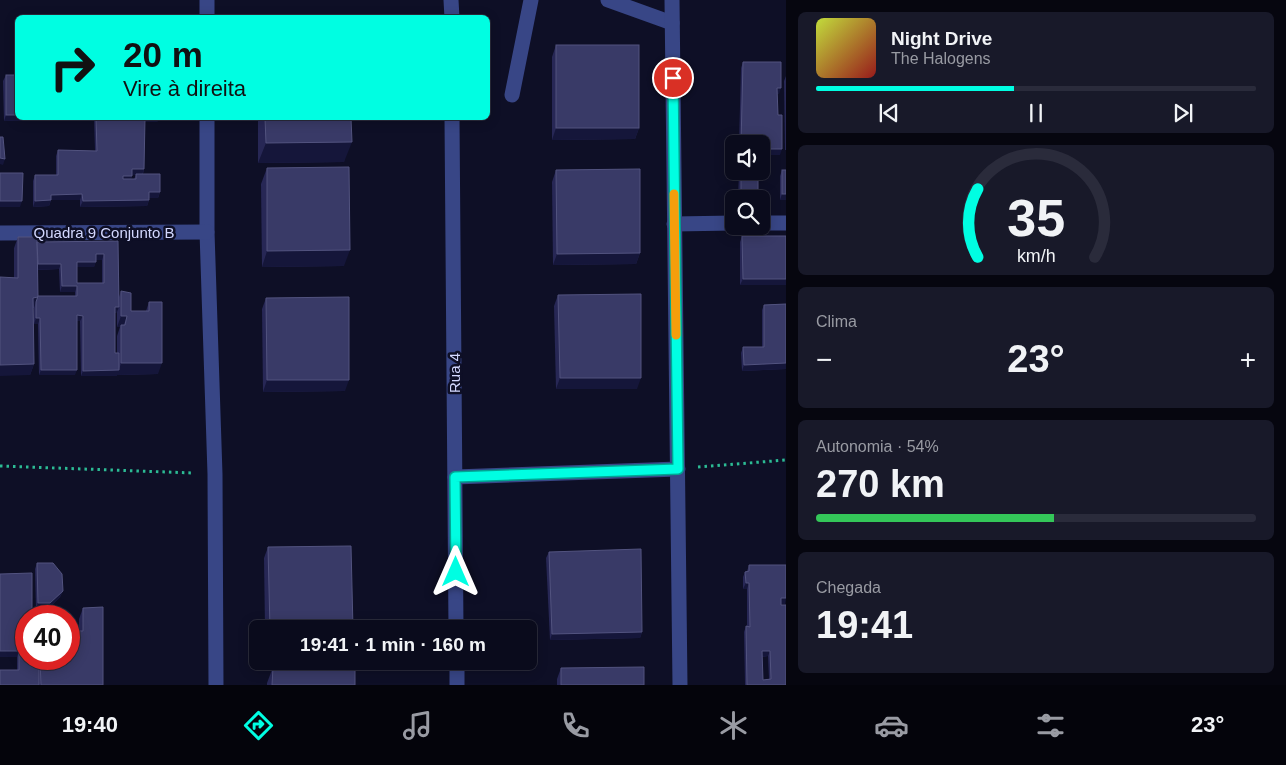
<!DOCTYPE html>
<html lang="pt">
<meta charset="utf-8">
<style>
:root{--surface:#0a0b1c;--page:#181929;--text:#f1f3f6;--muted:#999ba3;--line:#2a2b3b;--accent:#00fee2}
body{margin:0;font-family:Helvetica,sans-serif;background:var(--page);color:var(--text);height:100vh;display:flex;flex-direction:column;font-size:19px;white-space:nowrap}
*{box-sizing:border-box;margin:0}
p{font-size:16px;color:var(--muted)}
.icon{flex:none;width:28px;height:28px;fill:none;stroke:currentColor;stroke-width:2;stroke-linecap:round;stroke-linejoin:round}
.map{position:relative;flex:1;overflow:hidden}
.details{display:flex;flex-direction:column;gap:12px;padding:12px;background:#06060f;width:500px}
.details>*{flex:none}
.guide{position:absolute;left:15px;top:15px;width:475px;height:105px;border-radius:8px;box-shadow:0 2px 12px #0003,0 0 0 1px var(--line);background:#00fee2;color:#111;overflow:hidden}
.controls{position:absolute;left:725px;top:135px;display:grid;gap:10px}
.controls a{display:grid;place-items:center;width:45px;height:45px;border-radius:8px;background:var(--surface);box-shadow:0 2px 12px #0003,0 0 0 1px var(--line);font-size:25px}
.speed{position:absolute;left:15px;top:605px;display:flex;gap:10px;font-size:25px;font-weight:700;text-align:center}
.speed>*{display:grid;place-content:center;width:65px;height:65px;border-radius:50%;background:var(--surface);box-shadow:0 2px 12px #0003,0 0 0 1px var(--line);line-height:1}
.speed .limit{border:8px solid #d22;background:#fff;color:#111}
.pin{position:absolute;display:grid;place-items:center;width:42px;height:42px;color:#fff;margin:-21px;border:2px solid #fff;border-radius:50%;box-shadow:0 1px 5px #0007}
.me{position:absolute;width:55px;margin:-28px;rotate:0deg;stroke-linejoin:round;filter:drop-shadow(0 0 4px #0008)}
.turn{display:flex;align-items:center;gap:18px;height:105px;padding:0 25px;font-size:22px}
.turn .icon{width:65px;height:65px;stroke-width:2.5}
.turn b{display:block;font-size:35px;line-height:42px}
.big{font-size:38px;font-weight:800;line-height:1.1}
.details .card{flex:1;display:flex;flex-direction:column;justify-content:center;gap:8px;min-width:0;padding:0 18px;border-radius:8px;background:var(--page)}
.details .dial{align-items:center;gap:0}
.dial svg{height:130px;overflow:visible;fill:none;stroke:var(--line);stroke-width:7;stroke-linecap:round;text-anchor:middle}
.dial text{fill:var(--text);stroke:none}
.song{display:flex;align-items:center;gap:15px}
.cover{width:60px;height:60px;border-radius:8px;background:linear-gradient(135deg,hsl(70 70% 55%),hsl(0 70% 35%))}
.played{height:5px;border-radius:2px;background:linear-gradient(90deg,var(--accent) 45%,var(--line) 45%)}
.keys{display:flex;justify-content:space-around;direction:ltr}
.heat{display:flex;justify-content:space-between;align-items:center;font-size:28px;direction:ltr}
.charge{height:8px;border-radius:4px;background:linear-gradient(90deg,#34c759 54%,var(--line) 0)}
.trip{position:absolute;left:249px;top:620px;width:288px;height:50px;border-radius:8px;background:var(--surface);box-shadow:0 2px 12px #0003,0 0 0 1px var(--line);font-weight:800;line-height:50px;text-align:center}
.dock{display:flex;height:80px;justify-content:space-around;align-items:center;background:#04040b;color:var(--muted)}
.dock .icon{width:35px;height:35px}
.dock .current{color:var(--accent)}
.dock b{font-size:22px;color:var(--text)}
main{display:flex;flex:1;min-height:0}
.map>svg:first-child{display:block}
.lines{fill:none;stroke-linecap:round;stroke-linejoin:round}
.path{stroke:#2cbb94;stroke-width:3;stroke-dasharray:2.5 4;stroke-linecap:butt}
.minor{stroke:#384686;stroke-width:15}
.wall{fill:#272755;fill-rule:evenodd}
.shaded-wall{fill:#15163a}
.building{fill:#393a67;stroke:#52537f;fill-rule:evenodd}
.route-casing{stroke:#00a593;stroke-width:12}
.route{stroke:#00fee2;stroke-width:9}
.slow{stroke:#f59e0b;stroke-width:9}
.labels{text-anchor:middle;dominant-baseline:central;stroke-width:5;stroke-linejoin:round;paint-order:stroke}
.street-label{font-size:15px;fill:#d3d8ff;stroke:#0e0f26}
</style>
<main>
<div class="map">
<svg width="786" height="685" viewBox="0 0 786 685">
<rect width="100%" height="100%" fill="#0e0f26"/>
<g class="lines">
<g class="path">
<polyline points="0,466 194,473"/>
<polyline points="698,467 786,460"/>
</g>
<g class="minor">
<polyline points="207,0 207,18"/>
<polyline points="451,0 452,18"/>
<polyline points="608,0 672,23"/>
<polyline points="672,0 680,685"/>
<polyline points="512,95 531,0"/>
<polyline points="207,118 207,232 215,474 216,685"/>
<polyline points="452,118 456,629"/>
<polyline points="761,223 786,223"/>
<polyline points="674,224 734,223"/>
<polyline points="0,233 207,232"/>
<polyline points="455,477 678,469"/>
<polyline points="457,661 457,685"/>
</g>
</g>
<g class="wall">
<polygon points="556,45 639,128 635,139 552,140 552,57"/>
<polygon points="743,62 779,94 777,94 780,155 761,144 739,144 741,68"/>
<polygon points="6,75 18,118 33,118 32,120 4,121 3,81"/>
<polygon points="786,76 786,150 785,150 784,81"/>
<path d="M94,118H159L157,122H144V169L143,174L160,192L158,198H149V200L147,206L80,207V200H51L49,206L33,207V181L35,175H56V156L58,150L95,151ZM132,175H136L134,179H131Z"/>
<polygon points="258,118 351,118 344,162 258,163"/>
<polygon points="267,168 344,266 262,267 261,184"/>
<polygon points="556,170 640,253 636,264 553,265 552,182"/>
<polygon points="782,170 786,200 780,200 780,176"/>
<polygon points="739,171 758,171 758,194 757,199 738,199"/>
<polygon points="742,236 786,236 786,285 740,285 740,242"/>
<path d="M18,237L37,242L118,241L119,297L121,291L131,311H146L149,302L158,374L117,375V376H81L80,321H77L75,375H39L38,324H34V308H33L34,364L30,375L14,278V248ZM96,260H102V283H77V267H94ZM59,269L60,292H75V296H38V270ZM117,312V327H120L117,336V353H115V313Z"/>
<polygon points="558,295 637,389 556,389 554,306"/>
<polygon points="266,298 345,391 263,392 262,309"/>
<polygon points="786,304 786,369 742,371 741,353 743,347 762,347 762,310 764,305"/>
<polygon points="268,547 353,629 265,629 264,558"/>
<polygon points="549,552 642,632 640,638 550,640 546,558"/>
<polygon points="37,563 63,591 60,597 48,609 36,609 35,569"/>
<path d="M749,565L785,604H781L786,685H745L744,632L746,626L747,627V589H743V577L745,572L747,571ZM768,656L769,679L763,680L762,657Z"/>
<polygon points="0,574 26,659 69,659 79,631 79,619 83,608 103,685 0,685 17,670 17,657 0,657"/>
<polygon points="273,667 355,685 267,685 267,683"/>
<polygon points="561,668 644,685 557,685 557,679"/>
</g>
<g class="shaded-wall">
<polygon points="777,88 781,88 779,94 775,94"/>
<polygon points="6,115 18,115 18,118 33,118 32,120 4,121"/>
<polygon points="144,118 159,118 157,122 142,122"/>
<polygon points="556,128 639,128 635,139 552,140"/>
<polygon points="352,142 344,162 258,163 266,143"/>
<polygon points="761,149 782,149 780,155 761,155"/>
<polygon points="0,158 5,159 3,165 0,164"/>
<polygon points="132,169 144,169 142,175 130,175"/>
<polygon points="123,176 132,176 130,182 121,182"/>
<polygon points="149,192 160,192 158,198 147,198"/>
<polygon points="82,194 80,200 49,200 51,195"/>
<polygon points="741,194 758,194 757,199 739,199"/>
<polygon points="782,194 786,194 786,200 780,200"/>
<polygon points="51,200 49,206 33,207 35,201"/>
<polygon points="149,200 147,206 80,207 83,201"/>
<polygon points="0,201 22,201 20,207 0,207"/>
<polygon points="350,250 344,266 262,267 267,251"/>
<polygon points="640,253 636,264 553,265 557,254"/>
<polygon points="96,254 104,254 102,260 94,260"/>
<polygon points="77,262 96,262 94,267 75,267"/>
<polygon points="36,264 61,264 59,269 34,270"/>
<polygon points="743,279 786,279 786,285 740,285"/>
<polygon points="62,286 77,286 75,292 60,292"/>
<polygon points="38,297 34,308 33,298"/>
<polygon points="115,307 119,307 117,312 112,313"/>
<polygon points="77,315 83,316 80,321 75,321"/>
<polygon points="121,316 127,316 123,327 121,325 120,327 117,327"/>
<polygon points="36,318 40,318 38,324 34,324"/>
<polygon points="121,363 162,363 158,374 117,375 117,376 81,376 83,371 119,370"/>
<polygon points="786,363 786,369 742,371 744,365"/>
<polygon points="34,364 30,375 0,376 0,365"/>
<polygon points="41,370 77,370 75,375 39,375"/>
<polygon points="560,378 641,378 637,389 556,389"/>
<polygon points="267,380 349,380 345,391 263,392"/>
<polygon points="746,583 749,583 747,589 743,589"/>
<polygon points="63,591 60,597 48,609 36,609 38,603"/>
<polygon points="781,598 786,598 785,604 779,604"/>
<polygon points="642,632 640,638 550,640 552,634"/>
<polygon points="0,651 19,651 17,657 0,657"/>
<polygon points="762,651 770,651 768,656 760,657"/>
</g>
<g class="building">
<rect x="556" y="45" width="83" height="83"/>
<polygon points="743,62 781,62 781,88 777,88 778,115 782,115 782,149 761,149 761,144 741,144"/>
<rect x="6" y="75" width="12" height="40"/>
<polygon points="96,118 145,118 144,169 132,169 132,176 123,176 123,179 136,179 136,174 160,174 160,192 149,192 149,200 83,201 82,194 51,195 51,200 35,201 35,175 58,175 58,150 97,151"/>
<polygon points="265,118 351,118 352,142 266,143"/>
<polygon points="0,137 3,137 5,159 0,158"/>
<polygon points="349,167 350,250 267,251 267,168"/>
<polygon points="640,169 640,253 557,254 556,170"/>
<rect x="782" y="170" width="4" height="24"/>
<rect x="741" y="171" width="17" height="23"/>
<polygon points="0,173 23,173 22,201 0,201"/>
<polygon points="742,236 786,236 786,279 743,279"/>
<polygon points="18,237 37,237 38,297 33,298 34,364 0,365 0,277 18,278"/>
<path d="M118,241L119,307H115V353H119V370L83,371V316L77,315V370H41L40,318H36V302L38,296H77V286H62L61,264H38L37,242ZM96,254H104V283H77V262H96Z"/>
<polygon points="121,291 131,293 131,311 149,311 149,302 162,302 162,363 121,363 121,325 125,325 127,316 121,316"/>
<polygon points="641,294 641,378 560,378 558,295"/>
<polygon points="349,297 349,380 267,380 266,298"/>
<polygon points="786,304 786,363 744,365 743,347 764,347 764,305"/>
<polygon points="351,546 353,629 270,629 268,547"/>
<polygon points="641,549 642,632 552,634 549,552"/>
<polygon points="37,563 53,563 62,574 63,591 50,603 38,603"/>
<path d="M749,565H786V598H781V605H786V685H747L746,626L750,627L749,583H746L745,572L749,571ZM762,651H770L771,679L763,680Z"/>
<polygon points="32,573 32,616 26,616 26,659 39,659 39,685 0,685 0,670 19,670 19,651 0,651 0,574"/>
<polygon points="103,607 103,685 41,685 40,659 69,659 69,631 83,631 83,608"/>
<polygon points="355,666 355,685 272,685 273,667"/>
<polygon points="644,667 644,685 561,685 561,668"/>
</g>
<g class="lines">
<g class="route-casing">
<polyline id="route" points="456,572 455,477 678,469 673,78"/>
</g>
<use href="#route" class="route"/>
<polyline class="slow" points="674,194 676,335"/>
</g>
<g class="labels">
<g class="street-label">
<text x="104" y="232">Quadra 9 Conjunto B</text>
<text transform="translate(454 373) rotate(-90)">Rua 4</text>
</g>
</g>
</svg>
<div class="controls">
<a><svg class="icon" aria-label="sound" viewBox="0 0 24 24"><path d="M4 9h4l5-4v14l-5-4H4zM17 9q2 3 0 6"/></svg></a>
<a><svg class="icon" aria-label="search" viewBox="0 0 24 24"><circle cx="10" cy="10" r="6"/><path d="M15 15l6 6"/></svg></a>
</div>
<div class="speed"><div class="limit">40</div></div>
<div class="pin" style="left:673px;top:78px;background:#d93025"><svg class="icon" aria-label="arrive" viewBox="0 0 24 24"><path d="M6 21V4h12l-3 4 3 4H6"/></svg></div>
<svg class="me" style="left:456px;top:572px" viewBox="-20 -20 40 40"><path d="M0-17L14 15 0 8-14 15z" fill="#00fee2" stroke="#fff" stroke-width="4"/></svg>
<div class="trip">19:41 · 1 min · 160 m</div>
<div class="guide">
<div class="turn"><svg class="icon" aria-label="right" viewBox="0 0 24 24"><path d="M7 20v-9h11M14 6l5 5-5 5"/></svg><div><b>20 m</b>Vire à direita</div></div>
</div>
</div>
<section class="details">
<div class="card">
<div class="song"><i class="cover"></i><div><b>Night Drive</b><p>The Halogens</p></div></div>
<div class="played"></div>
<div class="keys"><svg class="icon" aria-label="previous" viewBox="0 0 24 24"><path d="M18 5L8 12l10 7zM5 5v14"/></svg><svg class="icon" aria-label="pause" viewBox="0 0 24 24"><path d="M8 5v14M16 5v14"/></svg><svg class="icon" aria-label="next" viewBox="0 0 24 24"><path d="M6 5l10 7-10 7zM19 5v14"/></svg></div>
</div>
<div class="card dial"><svg viewBox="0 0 100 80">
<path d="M14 69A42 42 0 1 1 86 69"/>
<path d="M14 69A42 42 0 0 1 14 27" stroke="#00fee2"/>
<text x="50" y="56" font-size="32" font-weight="700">35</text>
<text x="50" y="72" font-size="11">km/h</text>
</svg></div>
<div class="card"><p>Clima</p>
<div class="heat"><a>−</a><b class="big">23°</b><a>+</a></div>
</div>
<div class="card"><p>Autonomia · 54%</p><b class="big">270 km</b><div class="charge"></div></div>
<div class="card"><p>Chegada</p><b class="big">19:41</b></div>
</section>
</main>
<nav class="dock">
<b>19:40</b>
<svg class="icon current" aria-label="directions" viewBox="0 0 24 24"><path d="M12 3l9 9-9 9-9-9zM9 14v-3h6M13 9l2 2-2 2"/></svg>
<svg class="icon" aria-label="music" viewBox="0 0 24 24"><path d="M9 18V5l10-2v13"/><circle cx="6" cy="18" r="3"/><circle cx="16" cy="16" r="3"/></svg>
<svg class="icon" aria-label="phone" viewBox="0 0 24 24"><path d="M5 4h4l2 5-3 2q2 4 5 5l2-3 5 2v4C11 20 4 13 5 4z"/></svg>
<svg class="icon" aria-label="climate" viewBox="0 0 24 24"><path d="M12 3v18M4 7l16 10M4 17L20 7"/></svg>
<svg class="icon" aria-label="car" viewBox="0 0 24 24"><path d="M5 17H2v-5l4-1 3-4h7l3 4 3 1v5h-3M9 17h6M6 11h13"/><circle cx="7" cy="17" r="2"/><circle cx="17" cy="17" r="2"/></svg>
<svg class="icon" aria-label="filters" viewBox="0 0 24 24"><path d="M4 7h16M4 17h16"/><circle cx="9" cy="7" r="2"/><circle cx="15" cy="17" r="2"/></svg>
<b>23°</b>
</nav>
